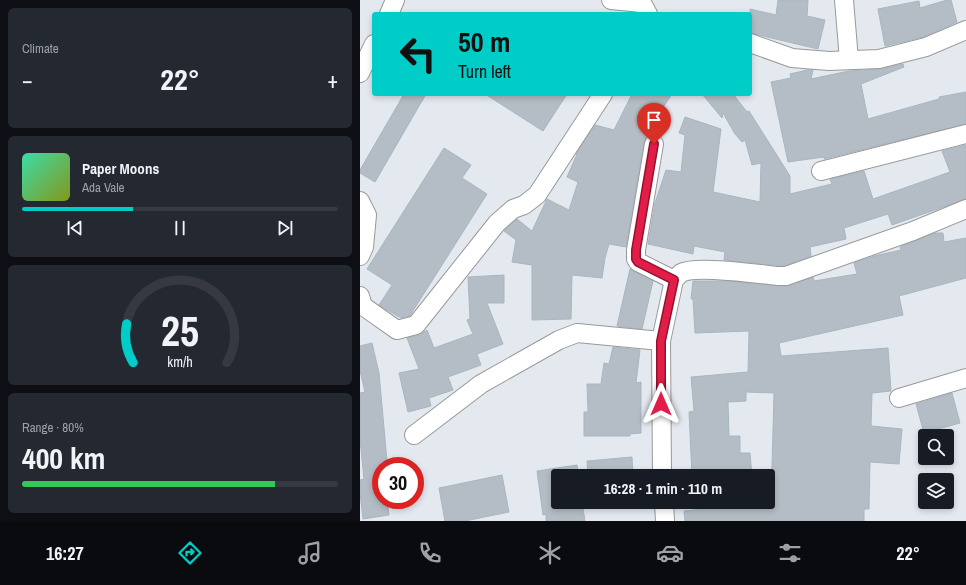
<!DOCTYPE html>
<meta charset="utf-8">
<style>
:root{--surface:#171b24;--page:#242831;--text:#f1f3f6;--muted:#9ea1a6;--line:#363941;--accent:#00cdc7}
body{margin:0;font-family:"Archivo Narrow",sans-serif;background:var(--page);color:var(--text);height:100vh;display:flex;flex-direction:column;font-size:15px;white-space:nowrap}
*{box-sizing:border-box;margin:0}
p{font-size:13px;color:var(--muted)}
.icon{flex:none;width:22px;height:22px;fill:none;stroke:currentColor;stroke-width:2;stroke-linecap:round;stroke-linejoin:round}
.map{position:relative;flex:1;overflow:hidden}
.panel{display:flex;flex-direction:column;gap:8px;padding:8px;background:#0d0f14;width:360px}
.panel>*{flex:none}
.hud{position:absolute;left:12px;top:12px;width:380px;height:84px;border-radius:4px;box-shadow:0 2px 6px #0003;background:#00cdc7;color:#111;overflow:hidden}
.tools{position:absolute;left:558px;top:429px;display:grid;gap:8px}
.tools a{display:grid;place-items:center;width:36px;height:36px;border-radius:4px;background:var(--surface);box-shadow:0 2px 6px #0003;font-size:20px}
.speed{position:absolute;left:12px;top:457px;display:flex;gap:8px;font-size:20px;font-weight:700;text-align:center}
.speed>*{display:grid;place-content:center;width:52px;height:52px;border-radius:50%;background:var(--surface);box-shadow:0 2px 6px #0003;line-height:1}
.speed .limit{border:6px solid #d22;background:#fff;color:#111}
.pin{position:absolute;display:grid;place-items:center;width:34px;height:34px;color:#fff;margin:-41px -17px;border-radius:50% 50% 50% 0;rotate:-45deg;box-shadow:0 0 4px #0007}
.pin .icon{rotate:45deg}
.me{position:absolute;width:44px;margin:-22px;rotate:0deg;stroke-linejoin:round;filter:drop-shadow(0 0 3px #0008)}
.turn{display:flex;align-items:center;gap:14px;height:84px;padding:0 20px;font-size:18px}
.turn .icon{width:52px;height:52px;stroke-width:2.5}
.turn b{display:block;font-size:28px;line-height:34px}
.big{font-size:30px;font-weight:800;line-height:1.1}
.panel .tile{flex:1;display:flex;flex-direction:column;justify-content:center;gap:6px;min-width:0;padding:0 14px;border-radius:6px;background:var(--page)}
.panel .dial{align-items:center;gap:0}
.dial svg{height:104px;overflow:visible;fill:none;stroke:var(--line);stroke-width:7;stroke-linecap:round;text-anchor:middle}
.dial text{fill:var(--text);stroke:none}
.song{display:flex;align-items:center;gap:12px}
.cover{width:48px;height:48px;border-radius:6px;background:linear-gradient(135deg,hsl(160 70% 55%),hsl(70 70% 35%))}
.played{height:4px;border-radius:2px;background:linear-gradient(90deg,var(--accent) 35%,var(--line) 35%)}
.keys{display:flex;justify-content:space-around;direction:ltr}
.heat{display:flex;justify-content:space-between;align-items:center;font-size:22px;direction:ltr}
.charge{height:6px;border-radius:3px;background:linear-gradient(90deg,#34c759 80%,var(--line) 0)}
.trip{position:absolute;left:191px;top:469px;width:224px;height:40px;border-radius:4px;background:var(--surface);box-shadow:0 2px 6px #0003;font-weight:800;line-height:40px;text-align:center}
.tab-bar{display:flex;height:64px;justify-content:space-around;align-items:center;background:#090b0e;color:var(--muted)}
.tab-bar .icon{width:28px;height:28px}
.tab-bar .active{color:var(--accent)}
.tab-bar b{font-size:18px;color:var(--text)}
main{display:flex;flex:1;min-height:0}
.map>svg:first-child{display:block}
.building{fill:#b4bdc5;stroke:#a6b7c2}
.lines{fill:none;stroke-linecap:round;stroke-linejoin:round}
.minor-casing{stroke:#999;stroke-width:20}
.minor{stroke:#fff;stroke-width:18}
.route-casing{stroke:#92132f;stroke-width:10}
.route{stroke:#e11d48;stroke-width:7}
</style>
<main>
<section class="panel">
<div class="tile"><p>Climate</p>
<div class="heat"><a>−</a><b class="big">22°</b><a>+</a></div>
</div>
<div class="tile">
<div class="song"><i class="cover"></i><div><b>Paper Moons</b><p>Ada Vale</p></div></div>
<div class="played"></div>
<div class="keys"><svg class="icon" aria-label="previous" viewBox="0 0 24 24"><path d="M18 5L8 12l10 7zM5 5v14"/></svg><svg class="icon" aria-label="pause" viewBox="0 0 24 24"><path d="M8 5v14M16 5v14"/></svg><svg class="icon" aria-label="next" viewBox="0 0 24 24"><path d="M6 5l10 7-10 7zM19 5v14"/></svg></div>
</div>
<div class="tile dial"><svg viewBox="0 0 100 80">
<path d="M14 69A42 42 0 1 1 86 69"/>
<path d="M14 69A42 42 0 0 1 9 39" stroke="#00cdc7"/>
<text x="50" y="56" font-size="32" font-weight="700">25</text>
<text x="50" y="72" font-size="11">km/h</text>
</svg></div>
<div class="tile"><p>Range · 80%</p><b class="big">400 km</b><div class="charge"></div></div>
</section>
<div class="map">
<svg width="606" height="521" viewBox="0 0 606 521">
<rect width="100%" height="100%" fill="#e4e9f0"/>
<g class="building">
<polygon points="418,0 448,0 447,16 465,20 458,49 390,33 390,9 416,15"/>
<polygon points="587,0 591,0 597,22 563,37 525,46 518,9 559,1 560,8"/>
<polygon points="543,64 544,67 501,84 508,119 579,99 579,97 606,92 606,124 464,159 464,157 428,162 411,82 431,78 430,74 447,70 453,70 451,79 489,71 521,69"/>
<polygon points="44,94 66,94 15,182 0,173 0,170"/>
<polygon points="125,94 207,94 183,131"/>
<polygon points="272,94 312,94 293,122 291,134 286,137 284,142 266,247 249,244 245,258 242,278 212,275 211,319 172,320 172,265 152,262 156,240 144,231 157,219 172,231 187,199 209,210 218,182 207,177 217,154 216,154 235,125 254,130"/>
<polygon points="342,94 373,94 387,112 389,111 430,176 430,194 472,184 470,179 504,171 513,199 590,172 582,151 606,145 606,199 532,225 528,214 484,228 486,239 450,247 451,256 424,266 364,260 365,252 334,246 333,254 288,244 295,203 306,170 321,172 325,135 319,133 325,117 361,129 353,192 400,202 401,163 392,165 385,140 382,142 375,134 363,113 362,118"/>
<polygon points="84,148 111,165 102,178 127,194 51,314 50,316 41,318 19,305 32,285 7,269"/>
<polygon points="575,233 583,233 584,242 606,238 606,278 539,296 543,315 419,343 421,356 528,348 531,391 512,393 511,426 542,429 539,464 510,462 509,509 504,509 504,521 325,521 324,511 362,507 362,502 411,502 414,393 386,392 386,401 368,402 369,436 380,436 380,453 390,453 392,476 332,476 329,412 334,411 331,377 388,372 389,331 335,333 333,299 331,299 333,281 367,281 426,286 453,277 454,281 497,274 494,263 514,256 541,250 540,247"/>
<polygon points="270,269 293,281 282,329 257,326"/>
<polygon points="144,275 144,303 127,303 143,344 117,354 121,365 88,377 93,390 69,398 71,406 48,412 39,373 59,369 47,338 59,335 67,330 74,348 113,334 107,320 110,319 108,277"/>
<polygon points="12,343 19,373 27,461 21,462 21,500 27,500 29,515 3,519 0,493 0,480 4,479 0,439 0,393 5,392 0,371 0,346"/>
<polygon points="253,347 280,350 276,383 281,382 281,433 270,434 270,436 224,436 224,412 228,412 227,384 241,384 244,363 249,364"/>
<polygon points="592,393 600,423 564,433 556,404"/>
<polygon points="272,457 273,476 228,476 227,461"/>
<polygon points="217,465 219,476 198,476 198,502 222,502 225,521 186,521 186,514 183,515 177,471"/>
<polygon points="142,475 149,512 105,521 85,521 79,488"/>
</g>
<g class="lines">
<g class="minor-casing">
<g id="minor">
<polyline points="251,0 282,3 288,14"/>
<polyline points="484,0 489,60"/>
<polyline points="29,14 35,0"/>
<polyline points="390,43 432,58 469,61 519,59 566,47 606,30"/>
<polyline points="0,73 14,44"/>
<polyline points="294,144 276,250 276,259 278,262 314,280"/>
<polyline points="461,171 606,134"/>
<polyline points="0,201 7,215 4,247 0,256"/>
<polyline points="0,296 3,306 37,330 56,325 137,223 153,209 164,205 177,195 243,94"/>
<polyline points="539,398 606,378"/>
<polyline points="54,435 121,384 199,340 217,333 301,341"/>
<path d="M302,476L301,341L314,280C316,278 319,275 321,273C335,265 399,274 418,276H426L553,231L606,209"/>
<polyline points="304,502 305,521"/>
</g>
</g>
<use href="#minor" class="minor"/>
</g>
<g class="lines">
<g class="route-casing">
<polyline id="route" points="294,144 276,250 276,259 278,262 314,280 301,341 301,404"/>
</g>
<use href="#route" class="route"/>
</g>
</svg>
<div class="tools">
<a><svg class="icon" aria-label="search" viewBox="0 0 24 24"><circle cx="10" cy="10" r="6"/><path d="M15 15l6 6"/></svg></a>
<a><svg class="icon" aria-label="layers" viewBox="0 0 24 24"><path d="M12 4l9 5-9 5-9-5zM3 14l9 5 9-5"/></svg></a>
</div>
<div class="speed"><div class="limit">30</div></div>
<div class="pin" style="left:294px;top:144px;background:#d93025"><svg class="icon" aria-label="arrive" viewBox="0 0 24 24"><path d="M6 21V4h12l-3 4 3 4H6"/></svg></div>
<svg class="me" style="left:301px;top:404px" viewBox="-20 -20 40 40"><path d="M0-17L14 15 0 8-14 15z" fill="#e11d48" stroke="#fff" stroke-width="4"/></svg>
<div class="trip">16:28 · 1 min · 110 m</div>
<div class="hud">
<div class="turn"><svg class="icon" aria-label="left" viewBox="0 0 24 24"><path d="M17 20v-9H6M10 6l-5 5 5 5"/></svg><div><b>50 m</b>Turn left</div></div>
</div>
</div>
</main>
<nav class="tab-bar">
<b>16:27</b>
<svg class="icon active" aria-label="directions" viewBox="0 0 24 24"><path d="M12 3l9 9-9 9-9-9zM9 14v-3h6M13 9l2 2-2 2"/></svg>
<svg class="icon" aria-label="music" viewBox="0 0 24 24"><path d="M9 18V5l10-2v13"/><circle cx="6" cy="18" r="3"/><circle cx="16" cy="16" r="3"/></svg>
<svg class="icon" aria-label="phone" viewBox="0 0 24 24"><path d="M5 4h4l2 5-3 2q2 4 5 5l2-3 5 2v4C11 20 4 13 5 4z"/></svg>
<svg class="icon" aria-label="climate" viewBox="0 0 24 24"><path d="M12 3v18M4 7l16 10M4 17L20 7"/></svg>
<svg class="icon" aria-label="car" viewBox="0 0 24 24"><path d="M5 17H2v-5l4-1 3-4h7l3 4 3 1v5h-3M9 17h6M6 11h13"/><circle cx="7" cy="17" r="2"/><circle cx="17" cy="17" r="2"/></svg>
<svg class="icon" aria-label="filters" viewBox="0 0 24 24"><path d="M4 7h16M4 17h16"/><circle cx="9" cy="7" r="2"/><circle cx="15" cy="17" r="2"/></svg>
<b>22°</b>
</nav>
